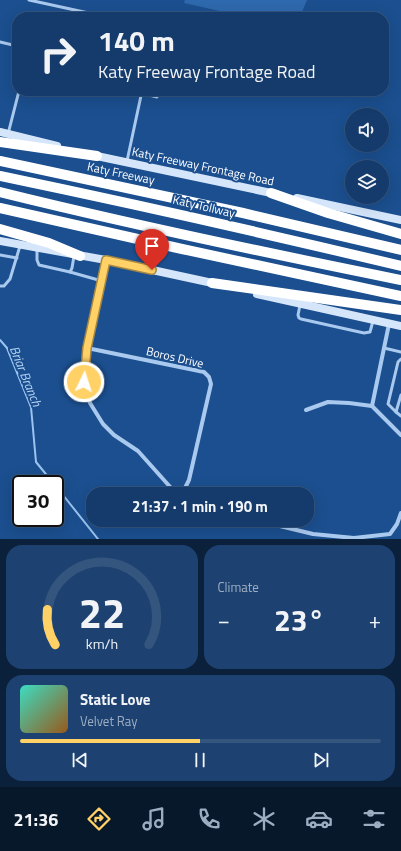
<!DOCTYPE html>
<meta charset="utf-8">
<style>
:root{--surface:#143b6b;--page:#1d4271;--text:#f1f3f6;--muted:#9dadc1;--line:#33557e;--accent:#ffd166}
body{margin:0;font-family:"Titillium Web",sans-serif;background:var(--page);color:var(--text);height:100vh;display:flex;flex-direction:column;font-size:15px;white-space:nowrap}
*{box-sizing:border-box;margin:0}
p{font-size:13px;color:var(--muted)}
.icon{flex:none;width:22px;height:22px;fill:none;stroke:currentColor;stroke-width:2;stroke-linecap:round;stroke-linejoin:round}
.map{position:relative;height:539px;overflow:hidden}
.side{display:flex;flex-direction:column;gap:6px;padding:6px;background:#0b203b;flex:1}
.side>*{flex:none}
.guide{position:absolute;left:12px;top:12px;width:377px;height:84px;border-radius:16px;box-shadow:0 4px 16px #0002,0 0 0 1px var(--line);background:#143b6b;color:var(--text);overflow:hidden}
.tools{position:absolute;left:345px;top:108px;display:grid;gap:8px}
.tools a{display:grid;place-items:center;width:44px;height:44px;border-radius:50%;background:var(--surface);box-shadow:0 4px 16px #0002,0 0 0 1px var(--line);font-size:20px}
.speed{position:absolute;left:12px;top:475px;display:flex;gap:8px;font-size:20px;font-weight:700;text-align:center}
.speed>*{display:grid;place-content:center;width:52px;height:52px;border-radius:50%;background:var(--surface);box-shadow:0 4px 16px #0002,0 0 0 1px var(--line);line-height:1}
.speed .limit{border:2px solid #111;border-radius:6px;background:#fff;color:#111}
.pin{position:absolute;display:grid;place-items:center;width:34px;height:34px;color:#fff;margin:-41px -17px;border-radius:50% 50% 50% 0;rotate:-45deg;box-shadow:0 0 4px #0007}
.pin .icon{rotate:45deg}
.me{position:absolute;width:44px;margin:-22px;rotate:4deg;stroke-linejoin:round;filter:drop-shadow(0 0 3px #0008)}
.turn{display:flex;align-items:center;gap:14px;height:84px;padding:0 20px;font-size:18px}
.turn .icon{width:52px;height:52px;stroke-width:2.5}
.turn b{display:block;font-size:28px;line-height:34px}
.big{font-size:30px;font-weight:700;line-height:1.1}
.side .widget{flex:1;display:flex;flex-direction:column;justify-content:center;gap:6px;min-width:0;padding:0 14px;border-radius:16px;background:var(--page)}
.side .dial{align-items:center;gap:0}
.dial svg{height:104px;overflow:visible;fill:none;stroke:var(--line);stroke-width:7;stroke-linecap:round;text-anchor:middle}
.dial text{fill:var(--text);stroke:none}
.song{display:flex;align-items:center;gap:12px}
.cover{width:48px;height:48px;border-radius:6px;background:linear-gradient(135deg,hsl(170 70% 55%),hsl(30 70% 35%))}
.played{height:4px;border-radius:2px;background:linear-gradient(90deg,var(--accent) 50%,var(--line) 50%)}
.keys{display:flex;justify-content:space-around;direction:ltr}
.heat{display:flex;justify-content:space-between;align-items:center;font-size:22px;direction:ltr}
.side .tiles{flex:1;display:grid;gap:6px;grid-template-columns:1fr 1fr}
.widget:last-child{grid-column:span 2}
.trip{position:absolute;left:86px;top:487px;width:228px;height:40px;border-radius:16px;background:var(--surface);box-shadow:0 4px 16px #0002,0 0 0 1px var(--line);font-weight:700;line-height:40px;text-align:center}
.dock{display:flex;height:64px;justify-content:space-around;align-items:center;background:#08182b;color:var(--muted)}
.dock .icon{width:28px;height:28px}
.dock .current{color:var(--accent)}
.dock b{font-size:18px;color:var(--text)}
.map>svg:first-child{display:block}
.green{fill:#2e69ad}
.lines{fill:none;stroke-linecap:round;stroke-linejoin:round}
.stream{stroke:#9cc4f0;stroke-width:2}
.lane{stroke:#a9c9ee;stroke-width:3}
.street{stroke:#a9c9ee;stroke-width:4}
.secondary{stroke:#d6e6fa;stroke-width:8}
.highway{stroke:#fff;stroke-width:10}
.route-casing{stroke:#a68842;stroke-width:10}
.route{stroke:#ffd166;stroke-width:7}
.labels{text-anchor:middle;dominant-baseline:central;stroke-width:4;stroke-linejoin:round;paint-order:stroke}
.street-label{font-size:12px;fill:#fff;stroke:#1b4f8f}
.water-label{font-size:13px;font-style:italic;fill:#b5d3f5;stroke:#1b4f8f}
</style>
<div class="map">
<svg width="401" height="539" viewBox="0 0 401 539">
<rect width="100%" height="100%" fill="#1b4f8f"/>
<polygon class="green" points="185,0 307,0 300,17 246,17 184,3"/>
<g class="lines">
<g class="stream">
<polyline points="0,340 7,348 31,407 36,462 54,484"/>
<polyline points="55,485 98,539"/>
</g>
<g class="lane">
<polyline points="29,0 107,17"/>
<polyline points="0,42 17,46"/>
<polyline points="141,93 157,97"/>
<polyline points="8,134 19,91"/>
<polyline points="127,161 142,91"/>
<polyline points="37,248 37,260 39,265 70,272 72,268 74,256"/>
<polyline points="0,255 17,258"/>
<polyline points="70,272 102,281"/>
<polyline points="0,286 4,286 10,279 20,246"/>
<polyline points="300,305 298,315 299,318 301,319 364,333 370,332 373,321"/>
<polyline points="384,348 401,352"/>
<polyline points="401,395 396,412 401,416"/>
<polyline points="396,412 388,404 398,362 401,359"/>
</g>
<g class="street">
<polyline points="106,260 87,348 84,382 90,403 103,424 114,435 138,451 172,489 178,494"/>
<polyline points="87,348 204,372 209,377 211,384 189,480 182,494"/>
<polyline points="372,406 389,324"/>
<polyline points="372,406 401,435"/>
<polyline points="306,410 328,402 349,403 372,406"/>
<polyline points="255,520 313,534 354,538 390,534 397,524 401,513"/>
</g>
<g class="secondary">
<polyline points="0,132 57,146"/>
<polyline points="92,155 276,194"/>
<polyline points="297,198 401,220"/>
<polyline points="0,241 106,260 217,284"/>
<polyline points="257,294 401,326"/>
</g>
<g class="highway">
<polyline points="0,142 97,156"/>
<polyline points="0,161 243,213 401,250"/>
<path d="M0,176C134,204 268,234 401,266"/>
<path d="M0,192C133,225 267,253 401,280"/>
<polyline points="271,193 328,213 401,234"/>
<polyline points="0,208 182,249 401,296"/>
<polyline points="0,229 49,243 80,256"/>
<polyline points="212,283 401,310"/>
</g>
</g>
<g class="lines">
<g class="route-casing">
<polyline id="route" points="84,382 87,348 106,260 152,270"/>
</g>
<use href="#route" class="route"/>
</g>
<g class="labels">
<g class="street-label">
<text transform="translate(203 166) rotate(12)">Katy Freeway Frontage Road</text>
<text transform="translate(121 173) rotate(12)">Katy Freeway</text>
<text transform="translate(204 206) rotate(13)">Katy Tollway</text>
<text transform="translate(175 357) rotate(13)">Boros Drive</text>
</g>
<g class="water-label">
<text transform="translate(26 376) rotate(68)">Briar Branch</text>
</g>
</g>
</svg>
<div class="tools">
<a><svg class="icon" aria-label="sound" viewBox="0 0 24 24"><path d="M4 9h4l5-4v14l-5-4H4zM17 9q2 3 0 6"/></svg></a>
<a><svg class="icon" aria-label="layers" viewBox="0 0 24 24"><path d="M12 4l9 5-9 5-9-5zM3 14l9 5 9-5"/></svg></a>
</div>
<div class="speed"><div class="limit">30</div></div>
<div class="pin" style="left:152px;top:270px;background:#d93025"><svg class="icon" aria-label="arrive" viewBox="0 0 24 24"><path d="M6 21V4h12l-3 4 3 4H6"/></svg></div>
<svg class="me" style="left:84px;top:382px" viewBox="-20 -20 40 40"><circle r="17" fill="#ffd166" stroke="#fff" stroke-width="3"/><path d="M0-11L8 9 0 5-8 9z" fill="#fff"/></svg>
<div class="trip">21:37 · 1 min · 190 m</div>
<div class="guide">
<div class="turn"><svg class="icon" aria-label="right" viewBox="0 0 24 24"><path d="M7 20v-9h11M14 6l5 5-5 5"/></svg><div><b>140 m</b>Katy Freeway Frontage Road</div></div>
</div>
</div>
<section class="side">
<div class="tiles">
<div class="widget dial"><svg viewBox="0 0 100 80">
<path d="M14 69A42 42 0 1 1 86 69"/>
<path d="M14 69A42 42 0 0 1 8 42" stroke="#ffd166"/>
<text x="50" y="56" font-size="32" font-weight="700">22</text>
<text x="50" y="72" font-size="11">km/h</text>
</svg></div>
<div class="widget"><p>Climate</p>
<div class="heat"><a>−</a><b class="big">23°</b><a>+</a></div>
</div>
<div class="widget">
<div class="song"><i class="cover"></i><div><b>Static Love</b><p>Velvet Ray</p></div></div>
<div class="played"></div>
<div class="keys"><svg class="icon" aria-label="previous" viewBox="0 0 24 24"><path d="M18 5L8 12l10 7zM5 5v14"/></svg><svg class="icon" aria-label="pause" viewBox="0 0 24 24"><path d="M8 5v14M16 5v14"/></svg><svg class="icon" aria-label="next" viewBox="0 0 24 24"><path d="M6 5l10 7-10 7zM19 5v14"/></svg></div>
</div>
</div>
</section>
<nav class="dock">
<b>21:36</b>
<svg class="icon current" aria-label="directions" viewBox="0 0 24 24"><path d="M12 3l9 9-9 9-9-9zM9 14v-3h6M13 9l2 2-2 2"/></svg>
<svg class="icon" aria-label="music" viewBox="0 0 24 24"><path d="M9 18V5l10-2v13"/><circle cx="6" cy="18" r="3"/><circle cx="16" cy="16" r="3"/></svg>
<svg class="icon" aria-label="phone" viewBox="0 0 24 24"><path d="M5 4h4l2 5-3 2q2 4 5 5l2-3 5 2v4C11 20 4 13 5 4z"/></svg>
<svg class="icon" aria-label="climate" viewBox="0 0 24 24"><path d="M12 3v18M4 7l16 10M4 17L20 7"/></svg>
<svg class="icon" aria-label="car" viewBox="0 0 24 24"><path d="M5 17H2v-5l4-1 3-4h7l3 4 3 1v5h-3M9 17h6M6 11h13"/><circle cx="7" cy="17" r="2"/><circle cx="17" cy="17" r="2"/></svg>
<svg class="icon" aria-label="filters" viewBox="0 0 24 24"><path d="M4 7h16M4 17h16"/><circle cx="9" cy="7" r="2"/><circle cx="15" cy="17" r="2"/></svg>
</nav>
